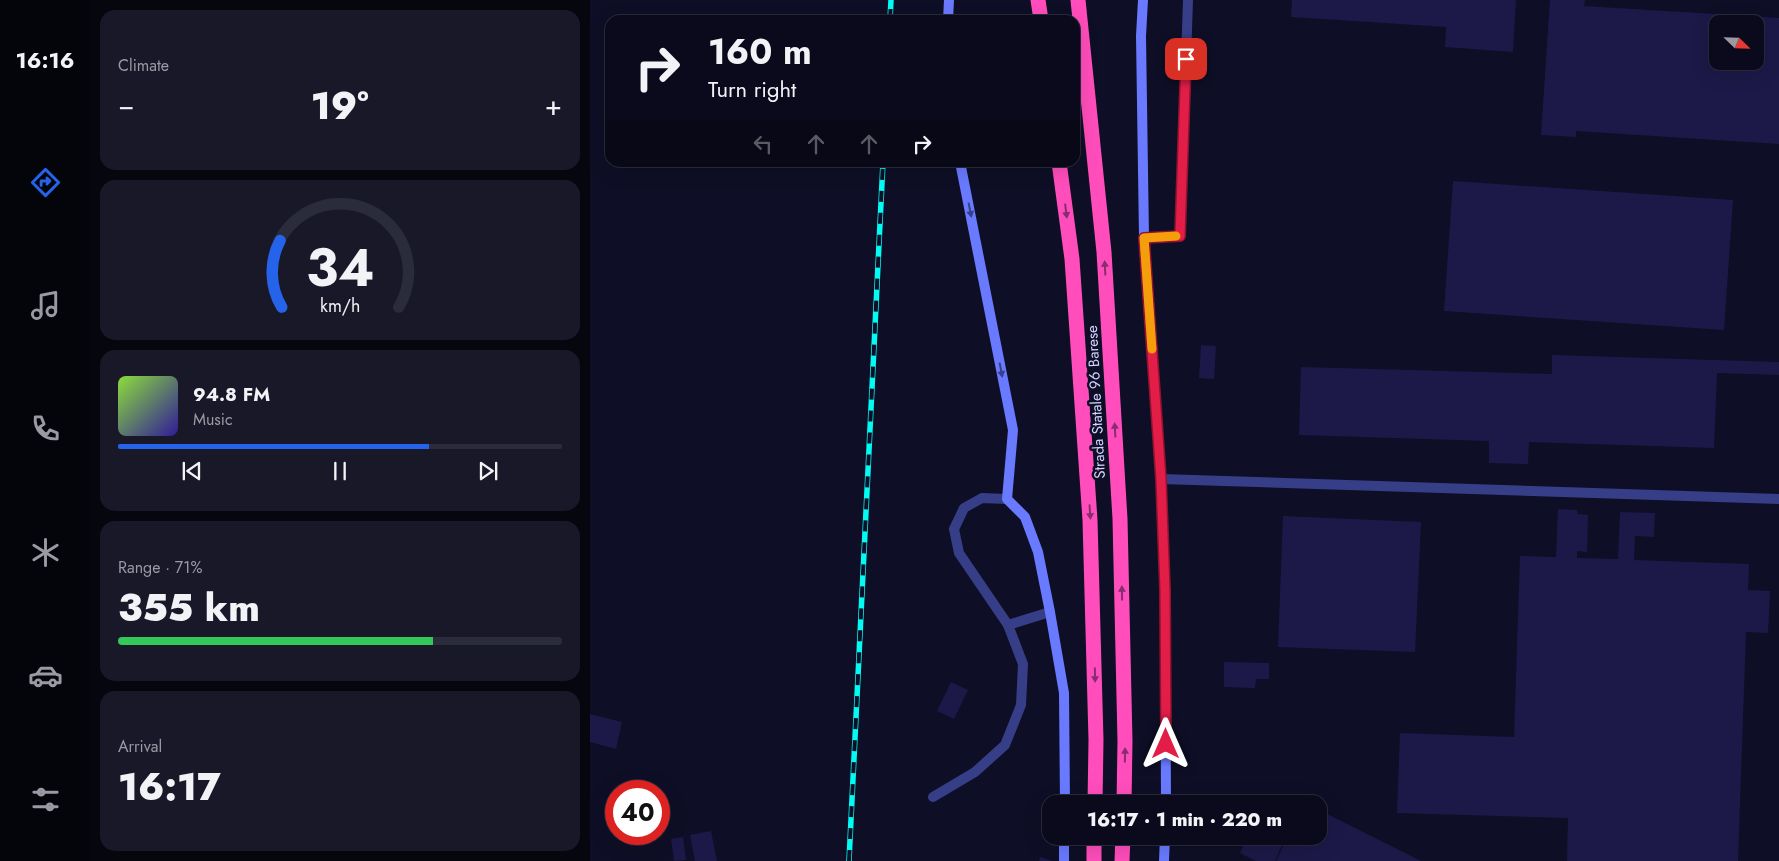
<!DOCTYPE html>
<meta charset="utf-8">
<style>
:root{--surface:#0a0a1c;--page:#181829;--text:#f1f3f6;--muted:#999aa3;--line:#2a2b3b;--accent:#2563eb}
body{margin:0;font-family:Jost,sans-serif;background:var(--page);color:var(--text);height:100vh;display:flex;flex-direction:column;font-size:19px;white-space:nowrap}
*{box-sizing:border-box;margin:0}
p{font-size:16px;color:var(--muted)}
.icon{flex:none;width:28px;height:28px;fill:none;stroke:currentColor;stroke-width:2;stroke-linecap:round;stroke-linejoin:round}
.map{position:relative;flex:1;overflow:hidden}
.drawer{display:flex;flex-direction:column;gap:10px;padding:10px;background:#06060f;width:500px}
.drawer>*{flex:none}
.banner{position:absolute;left:15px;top:15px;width:475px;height:152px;border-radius:15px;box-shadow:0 5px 20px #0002,0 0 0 1px var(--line);background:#0a0a1c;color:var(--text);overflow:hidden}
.needle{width:32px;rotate:113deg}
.buttons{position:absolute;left:1119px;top:15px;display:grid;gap:10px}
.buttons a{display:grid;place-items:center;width:55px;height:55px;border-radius:10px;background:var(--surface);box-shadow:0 5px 20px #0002,0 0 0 1px var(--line);font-size:25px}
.speed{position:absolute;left:15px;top:780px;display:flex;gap:10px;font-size:25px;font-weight:700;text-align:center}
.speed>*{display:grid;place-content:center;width:65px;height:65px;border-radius:50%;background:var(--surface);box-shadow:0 5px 20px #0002,0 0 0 1px var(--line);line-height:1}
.speed .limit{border:8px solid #d22;background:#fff;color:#111}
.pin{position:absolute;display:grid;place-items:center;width:42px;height:42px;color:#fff;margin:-21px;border-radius:10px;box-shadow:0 2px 8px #0006}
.me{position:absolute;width:55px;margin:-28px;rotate:0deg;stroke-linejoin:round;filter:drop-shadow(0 0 4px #0008)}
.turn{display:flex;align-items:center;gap:18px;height:105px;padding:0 20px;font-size:22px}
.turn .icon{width:65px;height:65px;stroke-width:2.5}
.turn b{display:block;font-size:35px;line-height:42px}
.lanes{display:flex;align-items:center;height:48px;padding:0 20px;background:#0003;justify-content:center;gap:25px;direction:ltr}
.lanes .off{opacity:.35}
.big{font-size:38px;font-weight:800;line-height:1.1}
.drawer .widget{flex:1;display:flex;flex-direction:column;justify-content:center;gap:8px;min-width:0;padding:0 18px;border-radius:15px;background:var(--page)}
.drawer .dial{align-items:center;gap:0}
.dial svg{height:130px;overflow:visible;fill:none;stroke:var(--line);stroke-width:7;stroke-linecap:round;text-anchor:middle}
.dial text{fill:var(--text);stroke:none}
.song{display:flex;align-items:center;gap:15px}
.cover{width:60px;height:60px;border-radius:8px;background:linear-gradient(135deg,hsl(90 70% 55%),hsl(250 70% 35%))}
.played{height:5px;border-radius:2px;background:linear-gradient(90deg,var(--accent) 70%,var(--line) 70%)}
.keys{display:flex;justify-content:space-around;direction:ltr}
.heat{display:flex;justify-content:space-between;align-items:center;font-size:28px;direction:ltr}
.charge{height:8px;border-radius:4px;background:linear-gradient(90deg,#34c759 71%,var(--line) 0)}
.trip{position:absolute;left:452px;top:795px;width:285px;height:50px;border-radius:15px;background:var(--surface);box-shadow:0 5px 20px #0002,0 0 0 1px var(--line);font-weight:800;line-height:50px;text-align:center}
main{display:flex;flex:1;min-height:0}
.tab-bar{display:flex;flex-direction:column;width:90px;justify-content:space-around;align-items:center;background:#04040b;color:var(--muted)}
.tab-bar .icon{width:35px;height:35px}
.tab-bar .current{color:var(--accent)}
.tab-bar b{font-size:22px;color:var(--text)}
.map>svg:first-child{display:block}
.building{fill:#1c1948;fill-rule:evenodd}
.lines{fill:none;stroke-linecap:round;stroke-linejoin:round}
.lane{stroke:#363e87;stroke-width:10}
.street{stroke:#363e87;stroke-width:10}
.secondary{stroke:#697aff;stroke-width:10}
.highway{stroke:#ff4dbb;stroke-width:15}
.rail-casing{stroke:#00fdf4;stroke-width:5.5}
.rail{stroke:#0e0e26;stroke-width:4;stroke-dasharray:11;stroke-linecap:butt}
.oneway{fill:#373f88}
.oneway2{fill:#862e70}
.route-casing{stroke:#92132f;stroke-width:12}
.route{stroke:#e11d48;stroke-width:9}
.slow{stroke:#f59e0b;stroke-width:9}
.labels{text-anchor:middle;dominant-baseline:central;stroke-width:5;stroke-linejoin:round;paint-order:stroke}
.street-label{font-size:15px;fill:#d2d3ff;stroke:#0e0e26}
</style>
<main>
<nav class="tab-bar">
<b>16:16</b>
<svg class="icon current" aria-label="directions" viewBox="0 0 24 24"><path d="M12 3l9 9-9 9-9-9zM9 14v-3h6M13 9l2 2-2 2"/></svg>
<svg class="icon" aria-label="music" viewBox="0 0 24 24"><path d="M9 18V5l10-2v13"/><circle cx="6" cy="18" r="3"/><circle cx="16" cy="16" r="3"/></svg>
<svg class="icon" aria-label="phone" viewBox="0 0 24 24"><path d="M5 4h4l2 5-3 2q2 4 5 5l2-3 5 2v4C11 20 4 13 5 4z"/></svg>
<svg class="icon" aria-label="climate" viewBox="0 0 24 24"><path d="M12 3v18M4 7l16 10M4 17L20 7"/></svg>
<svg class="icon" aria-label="car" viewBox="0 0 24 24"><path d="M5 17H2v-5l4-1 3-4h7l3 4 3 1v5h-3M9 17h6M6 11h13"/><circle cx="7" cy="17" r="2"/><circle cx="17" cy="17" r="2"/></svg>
<svg class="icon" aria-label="filters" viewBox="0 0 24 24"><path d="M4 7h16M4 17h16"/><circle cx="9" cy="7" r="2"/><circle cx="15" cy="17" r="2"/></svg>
</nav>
<section class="drawer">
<div class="widget"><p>Climate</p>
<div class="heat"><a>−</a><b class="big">19°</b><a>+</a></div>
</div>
<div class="widget dial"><svg viewBox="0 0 100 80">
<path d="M14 69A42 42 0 1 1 86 69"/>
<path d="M14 69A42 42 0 0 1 13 28" stroke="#2563eb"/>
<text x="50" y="56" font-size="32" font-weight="700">34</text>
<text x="50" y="72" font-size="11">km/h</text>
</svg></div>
<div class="widget">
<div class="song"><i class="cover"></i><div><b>94.8 FM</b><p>Music</p></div></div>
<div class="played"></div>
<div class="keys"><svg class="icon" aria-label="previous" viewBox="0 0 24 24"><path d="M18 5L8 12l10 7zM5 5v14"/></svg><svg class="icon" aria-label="pause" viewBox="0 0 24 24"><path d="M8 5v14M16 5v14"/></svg><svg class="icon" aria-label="next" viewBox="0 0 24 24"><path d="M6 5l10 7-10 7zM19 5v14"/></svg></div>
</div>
<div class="widget"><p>Range · 71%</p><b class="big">355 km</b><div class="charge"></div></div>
<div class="widget"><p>Arrival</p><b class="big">16:17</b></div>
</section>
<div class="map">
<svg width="1189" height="861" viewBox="0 0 1189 861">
<rect width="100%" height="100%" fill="#0e0e26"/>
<g class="building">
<polygon points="702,0 926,0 923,52 855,47 856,27 701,17"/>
<path d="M960,0H995L994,6L1189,18V144L986,131V137L951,135ZM1128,24H1165V61H1128Z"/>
<polygon points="863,181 1143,200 1134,330 854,311"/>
<polygon points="611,345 626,346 624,379 609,378"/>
<polygon points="962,355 1189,362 1189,375 1127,373 1124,448 939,442 938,464 899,463 899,441 709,435 711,367 962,374"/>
<polygon points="968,509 987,510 988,514 998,515 997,552 987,551 987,558 1028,559 1030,512 1065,513 1064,537 1045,536 1044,560 1159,564 1158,590 1180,591 1178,633 1156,632 1148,861 977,861 978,818 807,813 810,733 924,737 930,556 966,557"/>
<polygon points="693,516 831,522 825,652 688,647"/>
<polygon points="634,662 679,663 679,679 666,679 665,688 634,687"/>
<polygon points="361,682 378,690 364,719 347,711"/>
<polygon points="0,714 32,722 26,749 0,742"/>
<polygon points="729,810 831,861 686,861 698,836 729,836"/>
<polygon points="121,831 127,861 105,861 100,835"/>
<polygon points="658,836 696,836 685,861 666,861 650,853"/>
<polygon points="93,837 96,860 84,861 81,839"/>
<polygon points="450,857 462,861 449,861"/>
</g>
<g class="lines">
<g class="lane">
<polyline points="554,238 590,236 598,0"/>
<polyline points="343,797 385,772 415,745 431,705 433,664 418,625"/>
</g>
<g class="street">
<polyline points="571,479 1189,499"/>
<polyline points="417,499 392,498 374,508 364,529 369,553 418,625 460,612"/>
</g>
<g class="secondary">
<polyline points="553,0 551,36 554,238 571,479 575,590 576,804"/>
<polyline points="358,20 359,0"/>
<polyline points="370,162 423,430 417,499 435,517 448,552 460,612 474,693 475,804"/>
<polyline points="474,861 474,836"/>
<polyline points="574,861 575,836"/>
</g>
<g class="highway">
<polyline points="448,0 451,20"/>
<polyline points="488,0 514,252 530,519 535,741 534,804"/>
<polyline points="469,162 482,259 500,520 506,740 505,804"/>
<polyline points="504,861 504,836"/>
<polyline points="532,861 533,836"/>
</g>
<g class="rail-casing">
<g id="rail">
<polyline points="300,20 301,0"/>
<polyline points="259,861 293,162"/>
</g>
</g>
<use href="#rail" class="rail"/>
</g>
<defs><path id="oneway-solid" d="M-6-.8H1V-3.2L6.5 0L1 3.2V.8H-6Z" transform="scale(1.25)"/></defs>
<g class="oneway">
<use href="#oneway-solid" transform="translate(380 210) rotate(79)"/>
<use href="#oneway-solid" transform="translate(411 370) rotate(79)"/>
</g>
<g class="oneway2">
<use href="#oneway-solid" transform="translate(476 211) rotate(83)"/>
<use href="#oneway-solid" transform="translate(515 268) rotate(-93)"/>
<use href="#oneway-solid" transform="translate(525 430) rotate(-93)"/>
<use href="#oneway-solid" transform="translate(500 512) rotate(86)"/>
<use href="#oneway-solid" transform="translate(532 593) rotate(-91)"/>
<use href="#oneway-solid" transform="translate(505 675) rotate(89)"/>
<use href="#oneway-solid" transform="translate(535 755) rotate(-89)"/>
</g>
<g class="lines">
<g class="route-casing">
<polyline id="route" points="576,744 575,590 571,479 554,238 590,236 596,59"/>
</g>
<use href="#route" class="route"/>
<polyline class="slow" points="562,349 554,238 586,236"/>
</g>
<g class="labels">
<g class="street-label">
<text transform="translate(506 402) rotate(-93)">Strada Statale 96 Barese</text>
</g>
</g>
</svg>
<div class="buttons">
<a><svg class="needle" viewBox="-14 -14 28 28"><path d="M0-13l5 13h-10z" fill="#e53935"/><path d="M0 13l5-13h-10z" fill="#999aa3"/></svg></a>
</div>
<div class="speed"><div class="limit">40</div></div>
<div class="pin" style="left:596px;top:59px;background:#d93025"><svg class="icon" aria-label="arrive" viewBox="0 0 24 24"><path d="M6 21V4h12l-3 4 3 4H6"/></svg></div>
<svg class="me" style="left:576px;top:744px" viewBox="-20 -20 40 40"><path d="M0-17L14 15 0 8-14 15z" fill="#e11d48" stroke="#fff" stroke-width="4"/></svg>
<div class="trip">16:17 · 1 min · 220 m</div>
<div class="banner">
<div class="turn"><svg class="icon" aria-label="right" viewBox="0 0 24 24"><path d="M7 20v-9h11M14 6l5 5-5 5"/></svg><div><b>160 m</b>Turn right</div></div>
<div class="lanes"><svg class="icon off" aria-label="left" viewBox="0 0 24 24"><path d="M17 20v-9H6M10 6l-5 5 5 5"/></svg><svg class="icon off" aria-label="ahead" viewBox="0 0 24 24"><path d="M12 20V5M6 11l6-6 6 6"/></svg><svg class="icon off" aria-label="ahead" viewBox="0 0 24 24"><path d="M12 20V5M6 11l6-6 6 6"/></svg><svg class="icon" aria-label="right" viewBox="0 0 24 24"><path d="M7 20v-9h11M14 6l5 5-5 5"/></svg></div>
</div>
</div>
</main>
